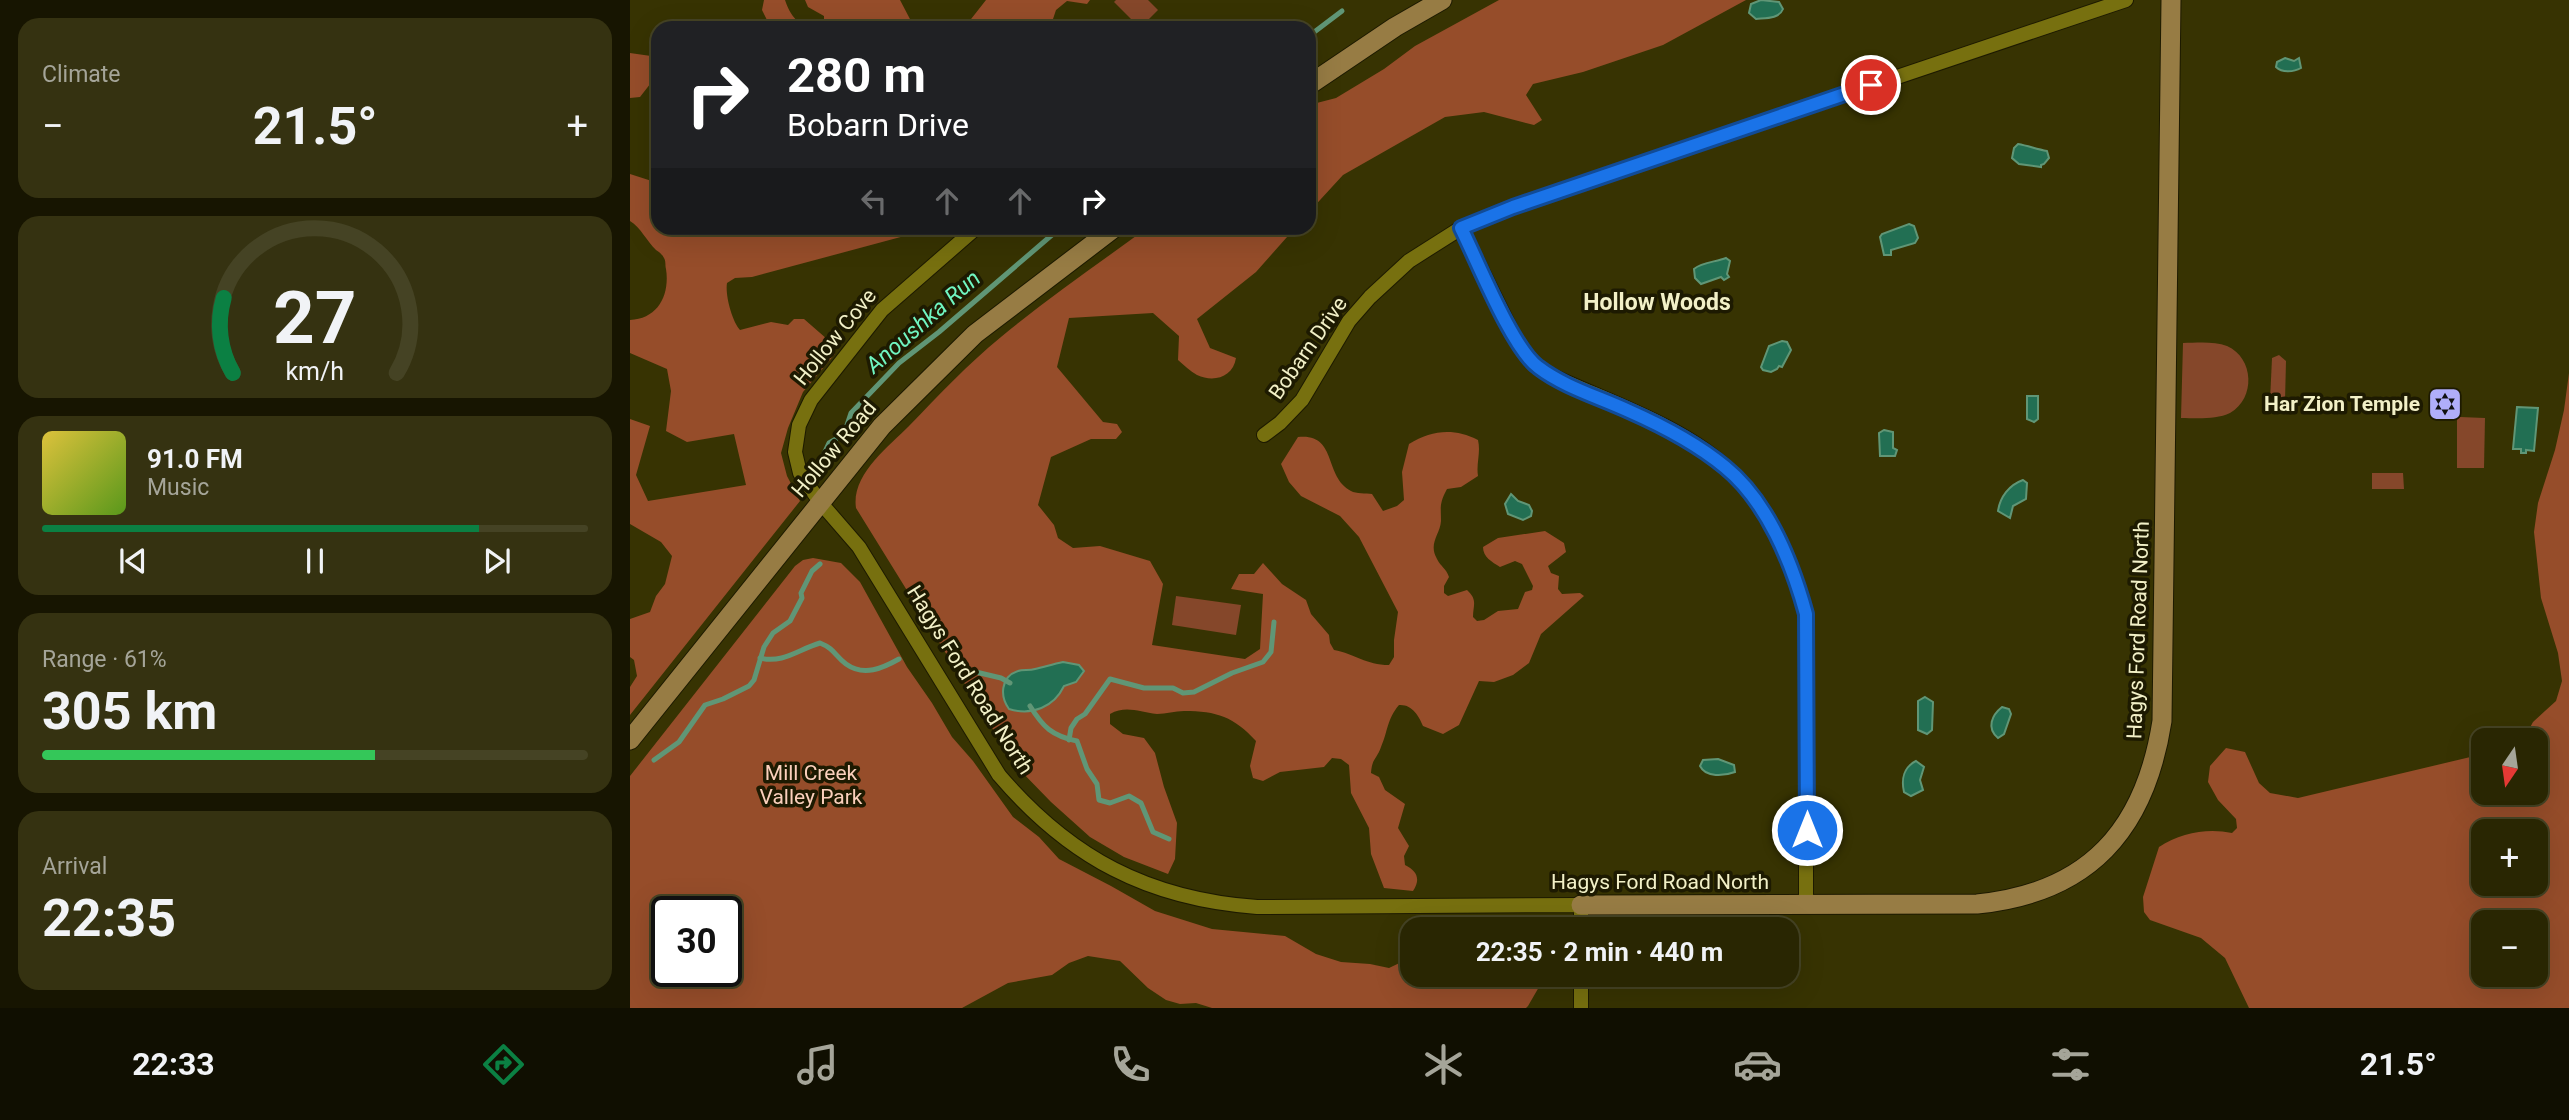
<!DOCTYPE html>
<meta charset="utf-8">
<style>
:root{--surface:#292602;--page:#353211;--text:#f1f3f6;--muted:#a5a599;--line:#454324;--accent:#0b8043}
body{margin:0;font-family:Roboto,sans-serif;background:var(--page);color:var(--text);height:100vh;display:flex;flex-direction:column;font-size:26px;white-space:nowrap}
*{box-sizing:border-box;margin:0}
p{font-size:23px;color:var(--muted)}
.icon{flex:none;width:38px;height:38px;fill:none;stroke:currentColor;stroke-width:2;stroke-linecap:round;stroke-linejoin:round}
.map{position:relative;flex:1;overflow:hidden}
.drawer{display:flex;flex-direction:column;gap:18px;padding:18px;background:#171501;width:630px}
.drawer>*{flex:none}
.top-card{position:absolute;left:21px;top:21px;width:665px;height:214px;border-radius:21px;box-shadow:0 7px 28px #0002,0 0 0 2px var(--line);background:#202124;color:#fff;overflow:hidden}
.needle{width:46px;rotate:193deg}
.controls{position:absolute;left:1841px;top:728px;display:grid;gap:14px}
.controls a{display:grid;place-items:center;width:77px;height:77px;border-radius:14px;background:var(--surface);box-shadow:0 7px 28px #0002,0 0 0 2px var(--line);font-size:35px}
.speed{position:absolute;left:21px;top:896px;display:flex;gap:14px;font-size:35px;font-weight:700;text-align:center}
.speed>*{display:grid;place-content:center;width:91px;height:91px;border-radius:50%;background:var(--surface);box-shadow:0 7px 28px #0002,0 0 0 2px var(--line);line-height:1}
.speed .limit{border:4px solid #111;border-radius:10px;background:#fff;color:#111}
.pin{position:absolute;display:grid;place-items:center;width:60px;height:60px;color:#fff;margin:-30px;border:4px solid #fff;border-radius:50%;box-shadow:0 2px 7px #0007}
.me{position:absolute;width:77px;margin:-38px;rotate:0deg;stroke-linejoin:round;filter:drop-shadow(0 0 5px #0008)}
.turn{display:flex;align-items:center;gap:24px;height:147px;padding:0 21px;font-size:32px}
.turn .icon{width:91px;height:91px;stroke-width:2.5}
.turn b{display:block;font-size:49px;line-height:60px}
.lanes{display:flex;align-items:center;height:66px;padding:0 21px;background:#0003;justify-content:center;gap:35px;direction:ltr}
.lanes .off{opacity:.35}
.big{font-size:52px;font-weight:700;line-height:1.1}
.drawer .tile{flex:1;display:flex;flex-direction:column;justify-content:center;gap:10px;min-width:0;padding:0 24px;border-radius:21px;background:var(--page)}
.drawer .dial{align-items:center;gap:0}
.dial svg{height:182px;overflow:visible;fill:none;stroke:var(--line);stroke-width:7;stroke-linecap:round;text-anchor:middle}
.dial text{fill:var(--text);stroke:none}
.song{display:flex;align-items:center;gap:21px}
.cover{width:84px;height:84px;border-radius:10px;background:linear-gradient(135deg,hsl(50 70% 55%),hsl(90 70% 35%))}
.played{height:7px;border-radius:4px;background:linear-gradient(90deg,var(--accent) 80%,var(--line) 80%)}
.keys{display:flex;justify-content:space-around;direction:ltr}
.heat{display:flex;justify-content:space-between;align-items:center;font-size:38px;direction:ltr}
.charge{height:10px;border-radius:5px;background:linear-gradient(90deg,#34c759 61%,var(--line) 0)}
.trip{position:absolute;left:770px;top:917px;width:399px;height:70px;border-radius:21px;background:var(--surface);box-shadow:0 7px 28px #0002,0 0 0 2px var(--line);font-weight:700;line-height:70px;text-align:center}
.tab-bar{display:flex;height:112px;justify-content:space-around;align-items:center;background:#100f01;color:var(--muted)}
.tab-bar .icon{width:49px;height:49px}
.tab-bar .selected{color:var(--accent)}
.tab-bar b{font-size:32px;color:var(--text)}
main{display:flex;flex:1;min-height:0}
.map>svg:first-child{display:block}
.green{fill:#85472a}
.forest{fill:#964d2a;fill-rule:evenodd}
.water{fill:#226f53;stroke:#609676;stroke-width:2}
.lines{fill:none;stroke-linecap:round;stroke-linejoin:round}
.stream{stroke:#609676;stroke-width:5}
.street-casing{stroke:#1d1a01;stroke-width:16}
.secondary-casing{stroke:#1d1a01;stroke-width:21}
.street{stroke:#77700f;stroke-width:14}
.secondary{stroke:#977c44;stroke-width:19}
.route-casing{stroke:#114b97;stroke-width:18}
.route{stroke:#1a73e8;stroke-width:12}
.labels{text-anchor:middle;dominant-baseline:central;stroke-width:7;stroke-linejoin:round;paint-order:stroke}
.street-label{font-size:21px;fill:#f2f0c7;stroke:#1d1a01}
.poi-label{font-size:21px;font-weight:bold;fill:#f2f0c7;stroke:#1d1a01;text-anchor:end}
.park-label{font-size:21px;fill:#fbd0bc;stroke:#1d1a01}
.neighbourhood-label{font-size:23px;font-weight:bold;fill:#f2f0c7;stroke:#1d1a01}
.water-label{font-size:23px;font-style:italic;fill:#70f5c1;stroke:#1d1a01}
</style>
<main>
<section class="drawer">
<div class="tile"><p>Climate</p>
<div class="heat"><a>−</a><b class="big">21.5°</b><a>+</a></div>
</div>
<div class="tile dial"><svg viewBox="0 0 100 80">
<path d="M14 69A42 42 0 1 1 86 69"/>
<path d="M14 69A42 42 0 0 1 10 36" stroke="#0b8043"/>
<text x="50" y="56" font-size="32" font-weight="700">27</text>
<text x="50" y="72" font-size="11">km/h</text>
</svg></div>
<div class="tile">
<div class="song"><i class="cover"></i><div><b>91.0 FM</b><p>Music</p></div></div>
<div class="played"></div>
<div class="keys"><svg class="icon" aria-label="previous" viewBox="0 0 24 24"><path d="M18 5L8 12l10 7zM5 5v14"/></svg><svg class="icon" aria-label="pause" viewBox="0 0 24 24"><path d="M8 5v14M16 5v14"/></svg><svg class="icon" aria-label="next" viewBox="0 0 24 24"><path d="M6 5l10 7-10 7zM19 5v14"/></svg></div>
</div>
<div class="tile"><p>Range · 61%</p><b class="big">305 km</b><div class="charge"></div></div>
<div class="tile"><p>Arrival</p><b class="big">22:35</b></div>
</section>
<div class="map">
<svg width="1939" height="1008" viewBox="0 0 1939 1008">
<rect width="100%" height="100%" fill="#373302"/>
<g class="green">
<polygon points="486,0 518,0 528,10 510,28 484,2"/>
<path d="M1553,343C1566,343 1584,341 1597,346C1624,358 1626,398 1600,413C1586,420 1565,418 1551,418Z"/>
<polygon points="1649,355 1656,361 1655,401 1652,406 1646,407 1641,405 1640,401 1642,358"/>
<polygon points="1830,417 1855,418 1854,468 1827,468 1827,418"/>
<polygon points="1742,473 1773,473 1774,489 1742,489"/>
<polygon points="546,596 611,605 606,635 542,625"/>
</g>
<g class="forest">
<path d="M134,0H155C160,15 168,26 184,28H137L139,24L132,10Z"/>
<polygon points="175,0 270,0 281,21 297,21 305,24 305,28 187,28 194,22 194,16 178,7"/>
<polygon points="356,0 460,0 457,4 437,1 426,10 420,28 334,28"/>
<polygon points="869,0 1116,0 1033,45 953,72 903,84 896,95 912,120 904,125 854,112 815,117 713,175 679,212 679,105 706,98 754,69 785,46"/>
<polygon points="0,53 28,57 28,80 24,79 10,97 0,98"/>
<path d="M0,174L28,183V228H299L293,231L122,277L105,278L97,283C95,295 102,321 110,330L141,322L158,325L164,319H174L205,346V354L173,392L158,428L151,453L157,476L170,501L0,715V687L7,676L4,660L0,657V619L20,612L26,596L35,584L42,556L31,542L0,524V419L20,426L6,475L18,501L116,485L104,434L57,442L36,431L41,391L37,369L0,353V320C28,319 40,295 36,269C35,265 36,261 34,258C32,254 29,252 26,250C16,240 11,228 0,221Z"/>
<path d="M517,228H665L626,272L567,319L580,348L606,358C603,377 584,383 567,375C560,371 554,365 548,360L549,336L523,313L439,318L427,367L473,422L487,424L492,432L486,439H461L421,457L408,505L424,525L428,538L443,548L470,546L520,561L533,584L522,645L615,659L630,649L633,594L601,589L609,574H624L633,563L652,584L676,600L681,614L699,635L700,643L704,650C725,654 736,665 759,665L764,657V640L768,612L729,537L710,516L671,496L659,482L651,464L668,437C708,433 693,476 721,491C726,494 736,493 742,494L753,511L767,506L774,500L772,472L779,444C802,430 824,428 848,440C851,453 846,463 848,476L831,487L817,489C809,504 811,507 811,521C810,535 798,543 807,559C811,567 816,568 819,577L814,586V593L818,596L837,590C848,600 843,605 843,617L847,621L854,620L868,611L888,609L895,592L902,590L903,586L892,564L885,561L870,567C862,562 853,557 853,547L868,538L915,531L934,543L936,552L918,566L921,573L929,576L928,589L932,594L950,593L954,596L911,634L899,663L883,675L864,682L849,681L829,725L813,734L793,726C789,716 782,704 769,705C757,719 758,731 751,747C747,759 742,758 741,773L749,777L755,790L775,804L768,828L779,846L774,856L775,865C787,871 791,879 783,891L754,888L741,854L739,828L721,793L719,765L711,759L702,758L694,767L650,772L633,781L623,778L620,766L626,741C604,717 587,711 554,711C545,711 536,714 527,714C509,712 496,705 480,714V724L493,734L514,738L525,753L534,787L547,823L545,859L538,874L494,857L460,837L421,802L385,765L226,508C221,475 258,447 279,426C309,395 338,364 371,337C418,298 468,264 517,228Z"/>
<path d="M1939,373V1008H1619L1595,958L1571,938L1520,920L1514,912L1513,897L1529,847C1551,832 1579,828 1602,833L1607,828L1606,819L1588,800L1578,782L1580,766L1596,748L1615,752L1629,783L1640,793L1668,798L1853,754V793H1906V740H1885L1896,735L1903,722L1926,701L1932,681L1928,653L1911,598L1904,532L1908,503L1925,450L1934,410ZM1853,831H1906V884H1853ZM1853,922H1906V975H1853Z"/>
<path d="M183,558L211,563L230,582L277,667L302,703L322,737L343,761L383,817L409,837L429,859L481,886L525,911L582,929L655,936L686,954L711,962L740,964L759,968L782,957V975H911L909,987L898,1006L896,1008H582L566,1003L550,1004L536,1000L518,988L490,961L458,956L439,963L422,975L378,983L332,1008H0V776L165,566L173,560ZM37,912H96V971H37Z"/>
</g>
<g class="water">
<path d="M1131,0L1149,2L1153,9C1149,19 1136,18 1126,19L1119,13L1121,4Z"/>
<path d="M1655,58L1664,61L1669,58L1671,68C1664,72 1652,73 1646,67L1647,62Z"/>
<path d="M1388,144C1399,146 1406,149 1417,151L1419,158L1414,164L1411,165V167L1389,164L1382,158L1384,148Z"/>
<polygon points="1279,224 1284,226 1288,238 1285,243 1261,250 1261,255 1254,255 1250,237 1252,234"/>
<path d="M1096,258L1100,261L1097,274L1099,277L1094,280L1091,277L1071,284L1065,278L1064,269C1072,262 1086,262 1096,258Z"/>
<polygon points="1152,341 1157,342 1161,350 1152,367 1149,366 1147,369 1141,372 1133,370 1131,367 1139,346"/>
<polygon points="1397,396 1408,396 1408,419 1404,422 1397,419"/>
<polygon points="1887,407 1908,408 1904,451 1896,450 1896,453 1891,453 1891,449 1883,449"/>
<polygon points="1254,430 1263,432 1263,448 1267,450 1265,456 1250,456 1249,433"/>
<path d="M1393,480L1397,483L1396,499L1383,506L1380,518L1368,511C1370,497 1379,485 1393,480Z"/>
<polygon points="881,494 888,501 899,505 902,511 901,516 893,520 878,514 875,504"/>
<path d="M433,662L449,665L454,671L446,682L434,686C424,707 402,716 379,709C370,697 370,677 388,671C393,669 399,671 405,669C414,667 423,664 433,662Z"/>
<polygon points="1295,697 1303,702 1302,730 1297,734 1288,730 1288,701"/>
<path d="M1372,707L1379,709L1381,714L1374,734L1368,738C1356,728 1362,715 1372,707Z"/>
<path d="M1088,759L1104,765L1105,772C1094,776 1076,778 1070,766L1073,760Z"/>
<path d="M1286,761L1294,767L1290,780L1293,790L1281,796L1274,792C1271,779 1274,767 1286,761Z"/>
</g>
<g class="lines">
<g class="stream">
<polyline points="679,36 712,11"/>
<polyline points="193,456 199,443 206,439 217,425 221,413 269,363 309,332 430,228"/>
<path d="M130,658C153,664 169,649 190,643C205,649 205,656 216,664C234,677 253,668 269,659"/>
<polyline points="329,668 371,678 380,683"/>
<path d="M400,706C413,727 422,736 447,741L457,769L467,784L469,800L480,803L499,796L511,803L523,832L539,839"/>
<polyline points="439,740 441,728 447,719 455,714 480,679 514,688 543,688 553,693 564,692 602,673 633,662 641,652 644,622"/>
<polyline points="24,760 49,742 75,705 93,699 119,686 124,680 134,647 143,633 160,621 172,598 171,593 182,571 190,564"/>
</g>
<g class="street-casing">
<g id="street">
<path d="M346,228L252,310L181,400L169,425L165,452L170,473L190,502L229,547L369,775C440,858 518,899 627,907L951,905V929"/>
<path d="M831,228L888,344L907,367L923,376C979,402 1053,426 1098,469C1139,508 1162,560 1176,614V904"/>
<polyline points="634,435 650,423 672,400 719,321 740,297 779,261 831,228 883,207 994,169 1496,0"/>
<polyline points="951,975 951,1008"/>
</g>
</g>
<g class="secondary-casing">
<g id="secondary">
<polyline points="679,85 765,27 812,0"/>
<polyline points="0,740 252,426 345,334 484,228"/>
<path d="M951,905L1347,904C1459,893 1515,830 1532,721L1541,0"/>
</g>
</g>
<use href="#street" class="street"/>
<use href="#secondary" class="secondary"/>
</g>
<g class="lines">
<g class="route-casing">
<path id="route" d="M1177,830L1176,614C1162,563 1137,501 1095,467C1066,443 1033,426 999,411C969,397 934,387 908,367C882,348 847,260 831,228L883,207L1241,85"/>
</g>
<use href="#route" class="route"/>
</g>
<defs>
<g id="synagogue-square" transform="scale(1.75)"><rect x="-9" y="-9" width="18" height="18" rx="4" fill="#b0aefa" stroke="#1d1a01"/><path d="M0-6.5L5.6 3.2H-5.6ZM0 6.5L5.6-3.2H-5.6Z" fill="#111"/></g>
</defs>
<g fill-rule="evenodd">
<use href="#synagogue-square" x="1815" y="404"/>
</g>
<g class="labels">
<g class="street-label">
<text transform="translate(205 337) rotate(-51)">Hollow Cove</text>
<text transform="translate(678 348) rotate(-55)">Bobarn Drive</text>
<text transform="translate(204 449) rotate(-50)">Hollow Road</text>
<text transform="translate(1508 630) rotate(-88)">Hagys Ford Road North</text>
<text transform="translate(340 680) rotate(58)">Hagys Ford Road North</text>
<text x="1030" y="882">Hagys Ford Road North</text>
</g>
<g class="poi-label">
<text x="1790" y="404">Har Zion Temple</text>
</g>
<g class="park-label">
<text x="181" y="773">Mill Creek<tspan x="181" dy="24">Valley Park</tspan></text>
</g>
<g class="neighbourhood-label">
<text x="1027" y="302">Hollow Woods</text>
</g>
<g class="water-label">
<text transform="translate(293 322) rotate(-41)">Anoushka Run</text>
</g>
</g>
</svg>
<div class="controls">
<a><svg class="needle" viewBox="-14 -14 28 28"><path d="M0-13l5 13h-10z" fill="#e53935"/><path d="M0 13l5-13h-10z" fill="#a5a599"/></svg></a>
<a>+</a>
<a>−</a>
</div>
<div class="speed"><div class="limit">30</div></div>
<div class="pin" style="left:1241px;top:85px;background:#d93025"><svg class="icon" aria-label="arrive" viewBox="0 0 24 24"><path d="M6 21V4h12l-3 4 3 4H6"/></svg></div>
<svg class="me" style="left:1177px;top:830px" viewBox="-20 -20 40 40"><circle r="17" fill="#1a73e8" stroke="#fff" stroke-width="3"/><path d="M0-11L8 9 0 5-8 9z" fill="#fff"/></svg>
<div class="trip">22:35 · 2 min · 440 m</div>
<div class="top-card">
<div class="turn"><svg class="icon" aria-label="right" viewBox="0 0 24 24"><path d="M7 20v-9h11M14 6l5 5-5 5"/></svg><div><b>280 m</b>Bobarn Drive</div></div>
<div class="lanes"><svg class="icon off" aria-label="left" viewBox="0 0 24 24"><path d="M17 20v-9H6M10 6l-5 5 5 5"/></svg><svg class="icon off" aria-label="ahead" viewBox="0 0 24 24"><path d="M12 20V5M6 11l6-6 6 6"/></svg><svg class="icon off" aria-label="ahead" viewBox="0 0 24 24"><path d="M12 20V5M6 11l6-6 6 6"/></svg><svg class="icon" aria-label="right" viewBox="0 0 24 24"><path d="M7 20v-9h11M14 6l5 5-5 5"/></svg></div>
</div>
</div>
</main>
<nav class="tab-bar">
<b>22:33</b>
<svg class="icon selected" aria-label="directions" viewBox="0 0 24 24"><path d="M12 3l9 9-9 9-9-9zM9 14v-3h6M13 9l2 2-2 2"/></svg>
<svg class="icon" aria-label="music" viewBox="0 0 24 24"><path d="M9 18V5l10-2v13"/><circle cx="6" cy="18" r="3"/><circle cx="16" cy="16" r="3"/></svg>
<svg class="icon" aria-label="phone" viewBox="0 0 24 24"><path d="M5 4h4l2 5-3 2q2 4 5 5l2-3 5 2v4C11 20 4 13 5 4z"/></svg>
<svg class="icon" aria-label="climate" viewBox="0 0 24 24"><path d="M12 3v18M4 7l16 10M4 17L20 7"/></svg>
<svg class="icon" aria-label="car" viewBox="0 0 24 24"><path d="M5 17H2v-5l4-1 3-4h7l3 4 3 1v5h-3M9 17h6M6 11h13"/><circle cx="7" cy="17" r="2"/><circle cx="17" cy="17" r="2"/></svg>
<svg class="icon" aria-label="filters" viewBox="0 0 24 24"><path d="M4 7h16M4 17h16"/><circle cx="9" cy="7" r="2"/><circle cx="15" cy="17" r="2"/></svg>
<b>21.5°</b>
</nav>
